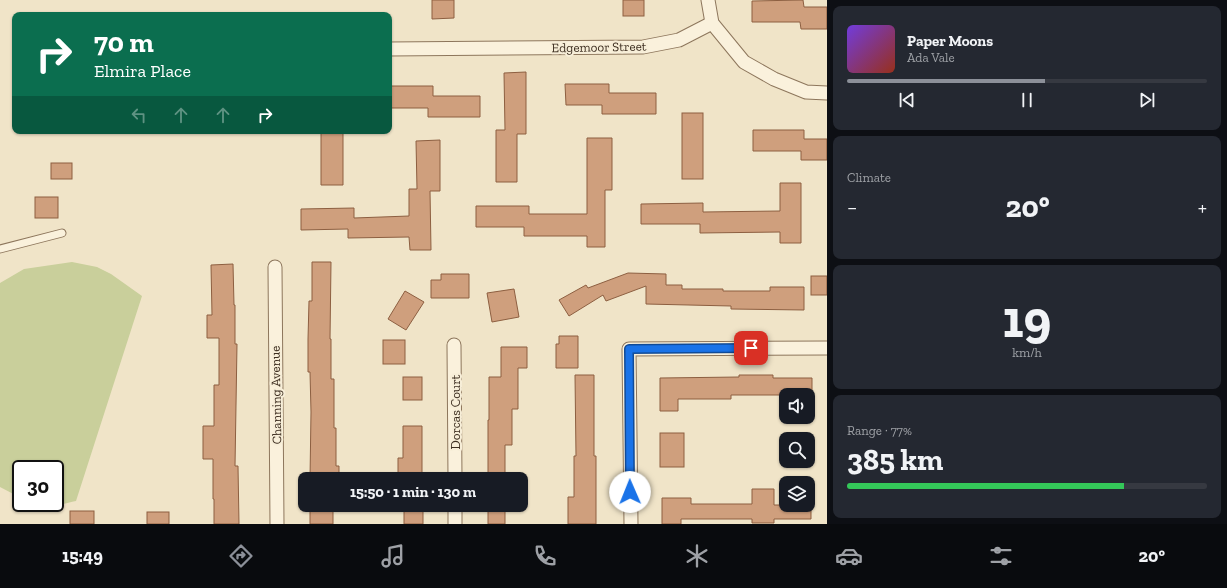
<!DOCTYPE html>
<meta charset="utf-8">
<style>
:root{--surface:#171b24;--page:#242831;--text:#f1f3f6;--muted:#9ea1a6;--line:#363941;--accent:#8c9099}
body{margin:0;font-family:"Zilla Slab",serif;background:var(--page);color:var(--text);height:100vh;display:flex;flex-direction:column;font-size:15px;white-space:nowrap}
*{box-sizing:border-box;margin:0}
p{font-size:13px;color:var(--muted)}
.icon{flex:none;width:22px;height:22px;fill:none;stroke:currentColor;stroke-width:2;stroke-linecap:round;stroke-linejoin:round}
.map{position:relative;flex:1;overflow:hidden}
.side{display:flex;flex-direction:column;gap:6px;padding:6px;background:#0d0f14;width:400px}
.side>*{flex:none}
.hud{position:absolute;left:12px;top:12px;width:380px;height:122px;border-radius:8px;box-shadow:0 1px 3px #0004;background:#0b6e4f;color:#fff;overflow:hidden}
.controls{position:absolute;left:779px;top:388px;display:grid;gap:8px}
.controls a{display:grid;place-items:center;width:36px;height:36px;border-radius:8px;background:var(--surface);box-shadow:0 1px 3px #0004;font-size:20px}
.speed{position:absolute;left:12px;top:460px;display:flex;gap:8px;font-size:20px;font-weight:700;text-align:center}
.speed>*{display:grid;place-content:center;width:52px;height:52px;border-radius:50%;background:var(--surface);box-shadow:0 1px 3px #0004;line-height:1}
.speed .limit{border:2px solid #111;border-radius:6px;background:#fff;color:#111}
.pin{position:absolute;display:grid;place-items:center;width:34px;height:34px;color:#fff;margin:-17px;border-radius:8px;box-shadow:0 2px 6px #0006}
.me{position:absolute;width:44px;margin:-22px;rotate:359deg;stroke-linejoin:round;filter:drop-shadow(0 0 3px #0008)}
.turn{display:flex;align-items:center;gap:14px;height:84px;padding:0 16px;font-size:18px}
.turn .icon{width:52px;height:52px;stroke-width:2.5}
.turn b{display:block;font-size:28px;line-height:34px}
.lanes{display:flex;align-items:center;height:38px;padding:0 16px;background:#0003;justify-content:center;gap:20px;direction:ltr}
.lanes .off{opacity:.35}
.big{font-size:30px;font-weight:800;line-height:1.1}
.side .tile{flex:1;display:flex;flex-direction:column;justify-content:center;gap:6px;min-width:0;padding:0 14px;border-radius:8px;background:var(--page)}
.side .dial{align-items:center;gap:0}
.dial b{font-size:52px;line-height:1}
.song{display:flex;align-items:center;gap:12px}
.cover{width:48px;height:48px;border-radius:6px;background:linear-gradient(135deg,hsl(260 70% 55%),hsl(10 70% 35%))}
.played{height:4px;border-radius:2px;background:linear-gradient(90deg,var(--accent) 55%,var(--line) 55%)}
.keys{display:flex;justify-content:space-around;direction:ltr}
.heat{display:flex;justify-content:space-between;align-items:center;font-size:22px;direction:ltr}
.charge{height:6px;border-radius:3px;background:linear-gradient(90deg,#34c759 77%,var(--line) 0)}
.trip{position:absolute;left:298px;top:472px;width:230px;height:40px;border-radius:8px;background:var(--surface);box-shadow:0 1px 3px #0004;font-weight:800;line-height:40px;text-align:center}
.tabs{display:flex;height:64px;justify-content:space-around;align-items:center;background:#090b0e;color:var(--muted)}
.tabs .icon{width:28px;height:28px}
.tabs .current{color:var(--accent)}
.tabs b{font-size:18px;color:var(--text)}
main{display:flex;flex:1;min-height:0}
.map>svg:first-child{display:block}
.green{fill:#c9cf9b}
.building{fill:#cf9f7d;stroke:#8d5f41}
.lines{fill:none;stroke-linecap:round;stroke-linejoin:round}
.lane-casing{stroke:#8d765c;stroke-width:9}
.street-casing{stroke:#8d765c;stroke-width:15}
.lane{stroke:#faf1dc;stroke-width:7}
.street{stroke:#faf1dc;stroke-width:13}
.route-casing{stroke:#114b97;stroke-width:10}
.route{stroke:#1a73e8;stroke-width:7}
.labels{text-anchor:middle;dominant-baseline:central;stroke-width:4;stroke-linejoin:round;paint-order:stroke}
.street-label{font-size:13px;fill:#3d2e20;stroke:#f7eed8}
</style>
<main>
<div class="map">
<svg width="827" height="524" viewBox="0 0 827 524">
<rect width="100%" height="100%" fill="#f0e4c8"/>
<path class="green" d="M72,262L97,267L111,274L142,296L76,501C61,504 44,511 29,503H55V469H21V498L0,487V283L24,269Z"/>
<g class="building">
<polygon points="432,0 454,0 454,18 432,19"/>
<rect x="623" y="0" width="21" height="16"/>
<polygon points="803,0 804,7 827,7 827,29 801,29 800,22 752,22 752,1"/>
<polygon points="526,72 526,134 517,134 517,182 496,182 496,130 505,130 504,73"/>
<polygon points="565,84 609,84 609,93 656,93 656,114 602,114 602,105 566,105"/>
<polygon points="390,86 433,86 433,96 480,96 480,117 428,117 428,108 390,108"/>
<rect x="682" y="113" width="21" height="66"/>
<polygon points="753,130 804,130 804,139 827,139 827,160 801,160 801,151 753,151"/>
<polygon points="330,131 343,131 343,185 321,185 321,132 330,132"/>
<polygon points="587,138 612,138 612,190 605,190 605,247 587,247 587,236 524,236 524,227 476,227 476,206 529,206 529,214 587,214"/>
<polygon points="440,140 440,191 430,191 431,250 410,250 409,237 348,238 348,229 301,230 301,209 354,208 354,218 409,216 409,189 417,189 416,141"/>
<rect x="51" y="163" width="21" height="16"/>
<polygon points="780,183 801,183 801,243 780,243 780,232 700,233 700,224 641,224 641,204 703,203 703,212 780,211"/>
<rect x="35" y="197" width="23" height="21"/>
<polygon points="312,262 331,262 330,339 331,339 331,379 334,379 334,428 336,428 336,466 339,466 339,479 310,479 311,412 310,372 308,372 308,339 309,301 312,301"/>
<polygon points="233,264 234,305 235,305 235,344 237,344 235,466 238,466 239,524 214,524 214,499 213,499 213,459 203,459 203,426 214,426 214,385 219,385 219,338 207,338 207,315 212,315 211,265"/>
<polygon points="628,273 666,274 666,285 682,285 682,289 723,289 723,291 770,291 770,287 804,287 804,310 731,309 731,306 646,304 646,286 606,301 603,295 569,316 559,300 586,285 588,288"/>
<polygon points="441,274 469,274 469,298 431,298 431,280 441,280"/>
<rect x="811" y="276" width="16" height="19"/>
<polygon points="514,289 519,317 492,322 487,293"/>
<polygon points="405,291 424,302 406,330 388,319"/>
<polygon points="559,336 578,336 578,368 556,368 556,344 559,344"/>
<rect x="383" y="340" width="22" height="24"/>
<polygon points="501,347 527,347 527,368 518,368 518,409 512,409 512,445 505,445 505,479 488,479 488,420 489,420 489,377 501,377"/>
<polygon points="575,375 594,375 594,456 596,456 596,524 568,524 568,497 574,497 574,456 576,456"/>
<polygon points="739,375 773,375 773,378 812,378 812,395 731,395 731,399 678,399 678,411 660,411 660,378 739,377"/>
<rect x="403" y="377" width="19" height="23"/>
<polygon points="403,426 422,426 422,479 398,479 398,458 403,458"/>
<rect x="660" y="433" width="24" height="34"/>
<polygon points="752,489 774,489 774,505 811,505 811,519 774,519 774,523 752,523 752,519 681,519 681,524 662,524 662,498 691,498 691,504 752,504"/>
<rect x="310" y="505" width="23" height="19"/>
<rect x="404" y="505" width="19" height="19"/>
<rect x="488" y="505" width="17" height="19"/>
<rect x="70" y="511" width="24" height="13"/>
<rect x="147" y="512" width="22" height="12"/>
</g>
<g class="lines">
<g class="lane-casing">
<polyline id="lane" points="0,249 62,233"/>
</g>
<g class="street-casing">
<g id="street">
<polyline points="708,0 712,23 744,62 774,79 806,92 827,93"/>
<polyline points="389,49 643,47 679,40 712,23"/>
<polyline points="275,267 277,524"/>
<polyline points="454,345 455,479"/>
<polyline points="455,505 455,524"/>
<polyline points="631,524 629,349 827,348"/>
</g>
</g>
<use href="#lane" class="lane"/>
<use href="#street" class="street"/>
</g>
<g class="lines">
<g class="route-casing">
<polyline id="route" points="630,492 629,349 751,348"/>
</g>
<use href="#route" class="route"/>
</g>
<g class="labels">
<g class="street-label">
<text transform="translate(599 47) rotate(-1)">Edgemoor Street</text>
<text transform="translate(276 395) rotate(-91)">Channing Avenue</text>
<text transform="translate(455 412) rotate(-90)">Dorcas Court</text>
</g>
</g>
</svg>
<div class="controls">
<a><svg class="icon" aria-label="sound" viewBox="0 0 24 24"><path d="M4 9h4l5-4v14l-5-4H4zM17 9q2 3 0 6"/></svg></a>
<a><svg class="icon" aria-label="search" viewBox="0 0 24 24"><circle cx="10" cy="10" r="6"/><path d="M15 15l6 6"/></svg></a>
<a><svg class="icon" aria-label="layers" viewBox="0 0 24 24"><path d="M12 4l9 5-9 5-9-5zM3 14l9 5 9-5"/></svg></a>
</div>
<div class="speed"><div class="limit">30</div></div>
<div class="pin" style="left:751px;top:348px;background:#d93025"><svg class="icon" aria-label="arrive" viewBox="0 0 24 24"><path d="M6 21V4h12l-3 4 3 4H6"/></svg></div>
<svg class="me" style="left:630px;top:492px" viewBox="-20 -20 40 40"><circle r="19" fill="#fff"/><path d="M0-13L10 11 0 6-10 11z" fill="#1a73e8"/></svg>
<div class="trip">15:50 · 1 min · 130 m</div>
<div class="hud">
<div class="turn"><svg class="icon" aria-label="right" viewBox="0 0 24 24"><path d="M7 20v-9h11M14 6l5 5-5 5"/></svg><div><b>70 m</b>Elmira Place</div></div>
<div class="lanes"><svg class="icon off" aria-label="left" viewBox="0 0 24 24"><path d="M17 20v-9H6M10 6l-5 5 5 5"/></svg><svg class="icon off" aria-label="ahead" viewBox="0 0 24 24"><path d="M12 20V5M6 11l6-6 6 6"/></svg><svg class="icon off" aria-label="ahead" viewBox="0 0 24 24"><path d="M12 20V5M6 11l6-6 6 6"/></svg><svg class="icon" aria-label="right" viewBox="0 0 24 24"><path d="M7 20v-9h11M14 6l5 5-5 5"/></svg></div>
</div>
</div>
<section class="side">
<div class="tile">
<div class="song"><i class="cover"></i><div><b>Paper Moons</b><p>Ada Vale</p></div></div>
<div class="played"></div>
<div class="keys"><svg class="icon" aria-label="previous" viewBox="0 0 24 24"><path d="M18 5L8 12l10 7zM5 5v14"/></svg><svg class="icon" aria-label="pause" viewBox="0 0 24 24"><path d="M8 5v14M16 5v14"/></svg><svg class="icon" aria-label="next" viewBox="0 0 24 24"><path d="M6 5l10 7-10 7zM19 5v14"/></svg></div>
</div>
<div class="tile"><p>Climate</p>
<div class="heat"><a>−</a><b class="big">20°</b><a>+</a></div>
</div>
<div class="tile dial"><b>19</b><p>km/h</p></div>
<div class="tile"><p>Range · 77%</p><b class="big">385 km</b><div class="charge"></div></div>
</section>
</main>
<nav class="tabs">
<b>15:49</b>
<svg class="icon current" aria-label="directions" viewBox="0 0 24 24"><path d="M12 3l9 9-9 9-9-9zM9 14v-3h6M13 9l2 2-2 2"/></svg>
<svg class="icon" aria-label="music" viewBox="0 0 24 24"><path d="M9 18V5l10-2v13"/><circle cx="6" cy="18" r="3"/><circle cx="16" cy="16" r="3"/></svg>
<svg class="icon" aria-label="phone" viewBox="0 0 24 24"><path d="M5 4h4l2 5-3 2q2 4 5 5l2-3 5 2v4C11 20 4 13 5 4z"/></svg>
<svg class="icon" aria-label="climate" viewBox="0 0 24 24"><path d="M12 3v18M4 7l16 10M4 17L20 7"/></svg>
<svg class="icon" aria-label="car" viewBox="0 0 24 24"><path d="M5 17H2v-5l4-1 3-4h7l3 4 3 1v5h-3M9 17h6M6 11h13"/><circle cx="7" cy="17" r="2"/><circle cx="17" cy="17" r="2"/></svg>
<svg class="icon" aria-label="filters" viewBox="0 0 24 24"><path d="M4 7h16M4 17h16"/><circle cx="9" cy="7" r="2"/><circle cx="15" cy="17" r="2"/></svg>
<b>20°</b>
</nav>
